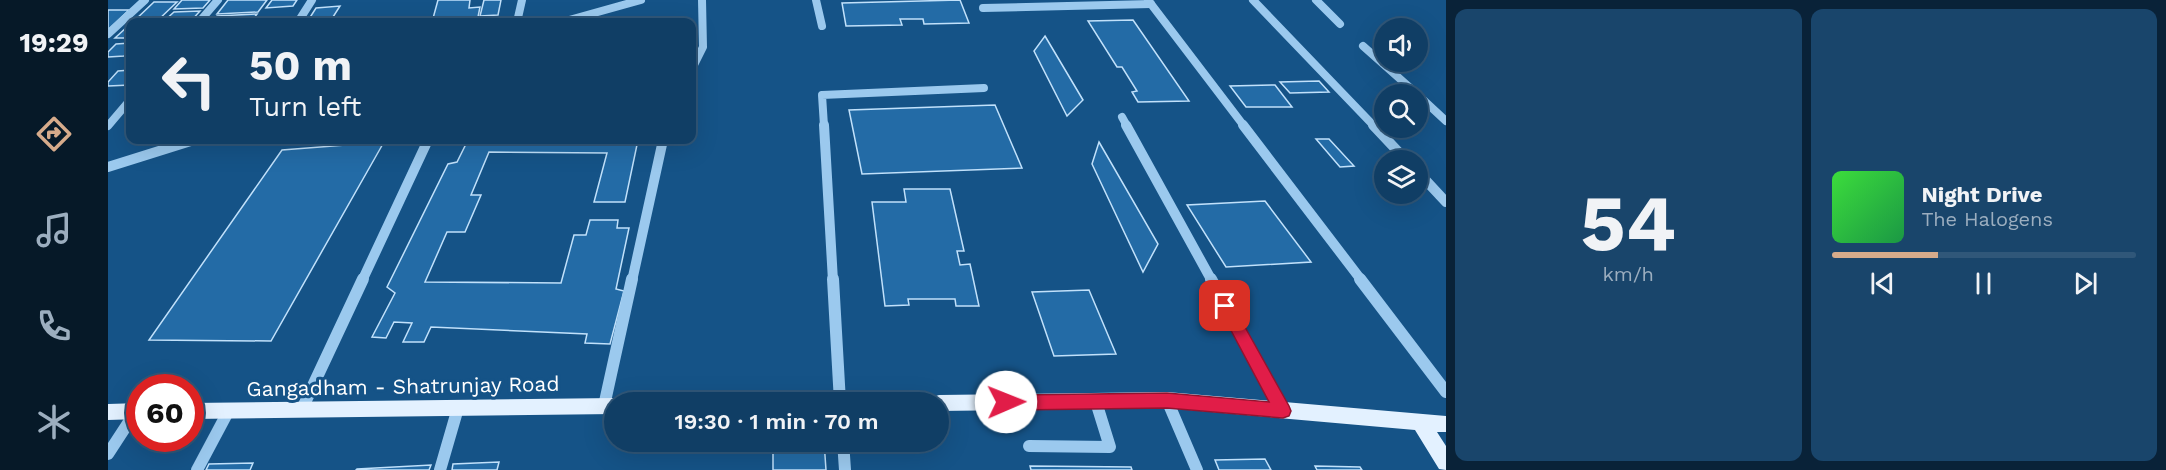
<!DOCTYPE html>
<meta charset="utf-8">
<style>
:root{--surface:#103e65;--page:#19456b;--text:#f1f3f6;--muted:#9caebf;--line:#305779;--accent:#d6ab8b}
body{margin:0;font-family:"Work Sans",sans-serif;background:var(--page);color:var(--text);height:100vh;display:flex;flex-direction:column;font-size:22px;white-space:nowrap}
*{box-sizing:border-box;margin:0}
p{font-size:20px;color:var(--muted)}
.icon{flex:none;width:33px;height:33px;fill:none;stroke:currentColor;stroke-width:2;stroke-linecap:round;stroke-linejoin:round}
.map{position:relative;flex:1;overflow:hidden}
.details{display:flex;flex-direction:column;gap:9px;padding:9px;background:#092238;width:720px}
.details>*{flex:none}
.top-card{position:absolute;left:18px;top:18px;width:570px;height:126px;border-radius:12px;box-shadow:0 6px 24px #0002,0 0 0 2px var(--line);background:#103e65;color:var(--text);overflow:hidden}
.controls{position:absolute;left:1266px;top:18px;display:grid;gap:12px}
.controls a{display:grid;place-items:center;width:54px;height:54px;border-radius:50%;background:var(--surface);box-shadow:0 6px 24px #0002,0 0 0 2px var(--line);font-size:30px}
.speed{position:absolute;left:18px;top:374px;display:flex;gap:12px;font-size:30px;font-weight:700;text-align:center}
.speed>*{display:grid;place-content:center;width:78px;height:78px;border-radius:50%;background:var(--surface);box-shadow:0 6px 24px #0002,0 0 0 2px var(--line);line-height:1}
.speed .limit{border:9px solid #d22;background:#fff;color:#111}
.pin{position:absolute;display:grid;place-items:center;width:51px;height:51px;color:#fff;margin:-26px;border-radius:12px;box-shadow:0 3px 9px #0006}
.me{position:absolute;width:66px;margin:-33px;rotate:89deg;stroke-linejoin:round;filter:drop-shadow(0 0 4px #0008)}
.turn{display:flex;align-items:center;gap:21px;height:126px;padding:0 24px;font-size:27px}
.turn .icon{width:78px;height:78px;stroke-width:2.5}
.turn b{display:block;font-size:42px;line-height:51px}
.details .tile{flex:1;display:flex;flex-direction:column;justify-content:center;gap:9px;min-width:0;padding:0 21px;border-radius:12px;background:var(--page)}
.details .dial{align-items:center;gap:0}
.dial b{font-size:78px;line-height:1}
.song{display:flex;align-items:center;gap:18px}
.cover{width:72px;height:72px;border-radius:9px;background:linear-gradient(135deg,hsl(120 70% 55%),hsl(140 70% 35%))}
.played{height:6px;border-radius:3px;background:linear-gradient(90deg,var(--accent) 35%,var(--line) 35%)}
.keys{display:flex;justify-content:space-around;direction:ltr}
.details .tiles{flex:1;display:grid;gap:9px;grid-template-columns:repeat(2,1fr)}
.trip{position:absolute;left:496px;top:392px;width:345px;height:60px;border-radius:30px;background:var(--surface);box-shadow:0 6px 24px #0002,0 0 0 2px var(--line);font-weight:600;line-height:60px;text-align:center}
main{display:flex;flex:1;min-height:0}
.tabs{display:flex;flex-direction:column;width:108px;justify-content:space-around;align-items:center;background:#061928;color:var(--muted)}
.tabs .icon{width:42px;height:42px}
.tabs .on{color:var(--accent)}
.tabs b{font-size:27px;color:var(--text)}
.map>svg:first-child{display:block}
.building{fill:#236ba6;stroke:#c1e1fb;stroke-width:1.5}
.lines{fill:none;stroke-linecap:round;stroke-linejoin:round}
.minor-far2{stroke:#9bc9ee;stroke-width:8}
.minor-far1{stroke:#9bc9ee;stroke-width:10}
.minor{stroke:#9bc9ee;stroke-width:12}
.major{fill:#e3f1ff;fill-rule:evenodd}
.route{fill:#e11d48;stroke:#92132f;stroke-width:1.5}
.labels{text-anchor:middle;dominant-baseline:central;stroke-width:6;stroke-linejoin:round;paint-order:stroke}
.near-street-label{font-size:21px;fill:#fff;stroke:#155387}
</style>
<main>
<nav class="tabs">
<b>19:29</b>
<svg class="icon on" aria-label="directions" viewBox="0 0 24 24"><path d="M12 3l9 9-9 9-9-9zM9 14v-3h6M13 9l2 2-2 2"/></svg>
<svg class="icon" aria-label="music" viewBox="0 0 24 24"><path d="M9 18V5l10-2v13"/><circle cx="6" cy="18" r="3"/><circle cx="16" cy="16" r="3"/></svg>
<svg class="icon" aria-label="phone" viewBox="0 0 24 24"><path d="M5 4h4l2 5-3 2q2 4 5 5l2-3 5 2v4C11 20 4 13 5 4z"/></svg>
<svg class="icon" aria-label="climate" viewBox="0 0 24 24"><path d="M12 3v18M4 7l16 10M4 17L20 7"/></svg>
</nav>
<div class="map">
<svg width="1338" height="470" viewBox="0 0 1338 470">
<rect width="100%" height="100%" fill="#155387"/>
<g class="building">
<polygon points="74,0 102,0 95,8 66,9"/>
<polygon points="120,0 159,0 150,12 109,14"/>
<polygon points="164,0 189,0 185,6 158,8"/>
<polygon points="330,0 362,0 361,8 372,7 369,22 324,22"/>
<polygon points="376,0 393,0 390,15 372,16"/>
<polygon points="852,0 861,23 816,24 815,19 792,19 794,25 738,26 734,3"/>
<polygon points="46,2 69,2 48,22 25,22"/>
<polygon points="232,6 225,17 201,19 208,8"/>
<polygon points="0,10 21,10 0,30"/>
<polygon points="92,11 82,22 55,22 66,12"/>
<polygon points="149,14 143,22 104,22 109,16"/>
<polygon points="315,17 313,22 287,22 289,18"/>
<polygon points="1025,20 1081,101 1030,102 1024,92 1029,91 1014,67 1009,67 980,21"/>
<polygon points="19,27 22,27 22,38 7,38"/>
<polygon points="937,36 975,100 959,116 926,51"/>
<polygon points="22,43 22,50 16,56 0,57 0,52 8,44"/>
<polygon points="22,70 22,85 0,86 0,82 10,71"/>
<polygon points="1211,81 1221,92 1182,93 1172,82"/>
<polygon points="1167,85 1184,107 1138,107 1122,86"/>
<polygon points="887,105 914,168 754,174 741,110"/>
<polygon points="1208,139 1221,139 1246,166 1232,167"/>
<polygon points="360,140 530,140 517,202 486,202 499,153 381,152 363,195 373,195 357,232 339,232 317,282 453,283 466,235 478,235 482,220 510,220 509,228 521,228 508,289 516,291 502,344 477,343 479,334 323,327 316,342 295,342 304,323 286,322 278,338 264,337 287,293 279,287 340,164 349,162"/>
<polygon points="276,142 163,341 41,340 174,150"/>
<polygon points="991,142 1050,244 1035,272 984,164"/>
<polygon points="796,189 842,189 856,251 849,251 852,265 862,264 871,306 848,306 847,299 800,299 801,305 777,306 764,202 798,202"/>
<polygon points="1157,201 1203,262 1118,267 1079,205"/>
<polygon points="981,290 1008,354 946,356 924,292"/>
<polygon points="665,441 716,441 718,470 665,470"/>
<polygon points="1157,459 1163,470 1111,470 1107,460"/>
<polygon points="391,462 389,470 344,470 345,464"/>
<polygon points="145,463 142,470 98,470 101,464"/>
<polygon points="323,465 321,470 248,470 249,469"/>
<polygon points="922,466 1023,467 1024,470 923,470"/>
<polygon points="1207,466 1252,467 1254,470 1209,470"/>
</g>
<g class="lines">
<g class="minor-far2">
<polyline points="708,0 714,26"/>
<polyline points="1040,0 1136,126"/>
<polyline points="1145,0 1266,126"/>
<polyline points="1208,0 1232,24"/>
<polyline points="875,8 1043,4"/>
<polyline points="91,22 110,0"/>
<polyline points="190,22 204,0"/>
<polyline points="409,22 414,0"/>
<polyline points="454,22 533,0"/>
<polyline points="0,34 37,0"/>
<polyline points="1255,46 1309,94"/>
<polyline points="584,69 595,47 594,0"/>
<polyline points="1310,95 1338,121"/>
<polyline points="1014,117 1019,126"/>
<polyline points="0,126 22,100"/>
<polyline points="716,126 714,95 876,88"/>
</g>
<g class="minor-far1">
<polyline points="716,125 725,281"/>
<polyline points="1018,125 1104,281"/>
<polyline points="1135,125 1254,281"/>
<polyline points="1265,125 1298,160"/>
<polyline points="0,167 86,140"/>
<polyline points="1310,172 1338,202"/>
<polyline points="254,281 320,140"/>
<polyline points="524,281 555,140"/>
</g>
<g class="minor">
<polyline points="725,279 732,402"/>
<polyline points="1103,279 1175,411"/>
<polyline points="1252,279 1338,392"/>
<polyline points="1059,400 1089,470"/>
<polyline points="496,406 524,279"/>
<polyline points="194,409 255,279"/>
<polyline points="735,441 737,470"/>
<polyline points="921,446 1002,447 988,402"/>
<polyline points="0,454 28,411"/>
<polyline points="89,470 121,410"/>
<polyline points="332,470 350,408"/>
</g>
<g class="major">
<polygon points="1059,392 1338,416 1338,432 1329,432 1338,446 1338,470 1331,469 1307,430 1059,408 831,411 831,402 822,402 825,397 831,395"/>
<polygon points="507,398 514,402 507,402 507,414 82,419 82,403"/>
<polygon points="32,403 32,419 0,420 0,404"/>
</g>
</g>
<polygon class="route" points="1117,300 1123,302 1181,406 1183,411 1181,416 1175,418 1059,408 898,410 892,408 890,402 892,397 898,395 1059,393 1161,402 1110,306 1112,302"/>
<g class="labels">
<g class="near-street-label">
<text transform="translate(295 386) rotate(-1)">Gangadham - Shatrunjay Road</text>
</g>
</g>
</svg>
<div class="controls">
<a><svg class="icon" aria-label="sound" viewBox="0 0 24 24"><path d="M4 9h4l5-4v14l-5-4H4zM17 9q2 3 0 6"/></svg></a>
<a><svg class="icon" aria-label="search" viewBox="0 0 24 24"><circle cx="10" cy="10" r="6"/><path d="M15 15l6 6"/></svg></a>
<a><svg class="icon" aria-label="layers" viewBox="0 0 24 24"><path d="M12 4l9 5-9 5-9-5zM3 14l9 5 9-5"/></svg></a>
</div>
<div class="speed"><div class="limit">60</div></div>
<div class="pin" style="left:1117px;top:306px;background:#d93025"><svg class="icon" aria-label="arrive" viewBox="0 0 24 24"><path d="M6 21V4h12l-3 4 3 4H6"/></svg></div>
<svg class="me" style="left:898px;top:402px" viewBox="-20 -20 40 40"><circle r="19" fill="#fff"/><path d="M0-13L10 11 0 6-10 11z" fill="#e11d48"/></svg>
<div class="trip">19:30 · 1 min · 70 m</div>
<div class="top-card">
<div class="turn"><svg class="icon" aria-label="left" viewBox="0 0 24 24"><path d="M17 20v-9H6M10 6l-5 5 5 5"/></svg><div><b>50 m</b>Turn left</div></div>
</div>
</div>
<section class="details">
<div class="tiles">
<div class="tile dial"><b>54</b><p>km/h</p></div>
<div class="tile">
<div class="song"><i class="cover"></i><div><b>Night Drive</b><p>The Halogens</p></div></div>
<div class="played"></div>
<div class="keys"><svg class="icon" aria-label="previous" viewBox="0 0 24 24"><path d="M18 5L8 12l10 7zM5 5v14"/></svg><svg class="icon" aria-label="pause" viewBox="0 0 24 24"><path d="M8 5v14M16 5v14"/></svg><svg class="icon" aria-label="next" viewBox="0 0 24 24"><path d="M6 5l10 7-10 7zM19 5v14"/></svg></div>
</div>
</div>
</section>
</main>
